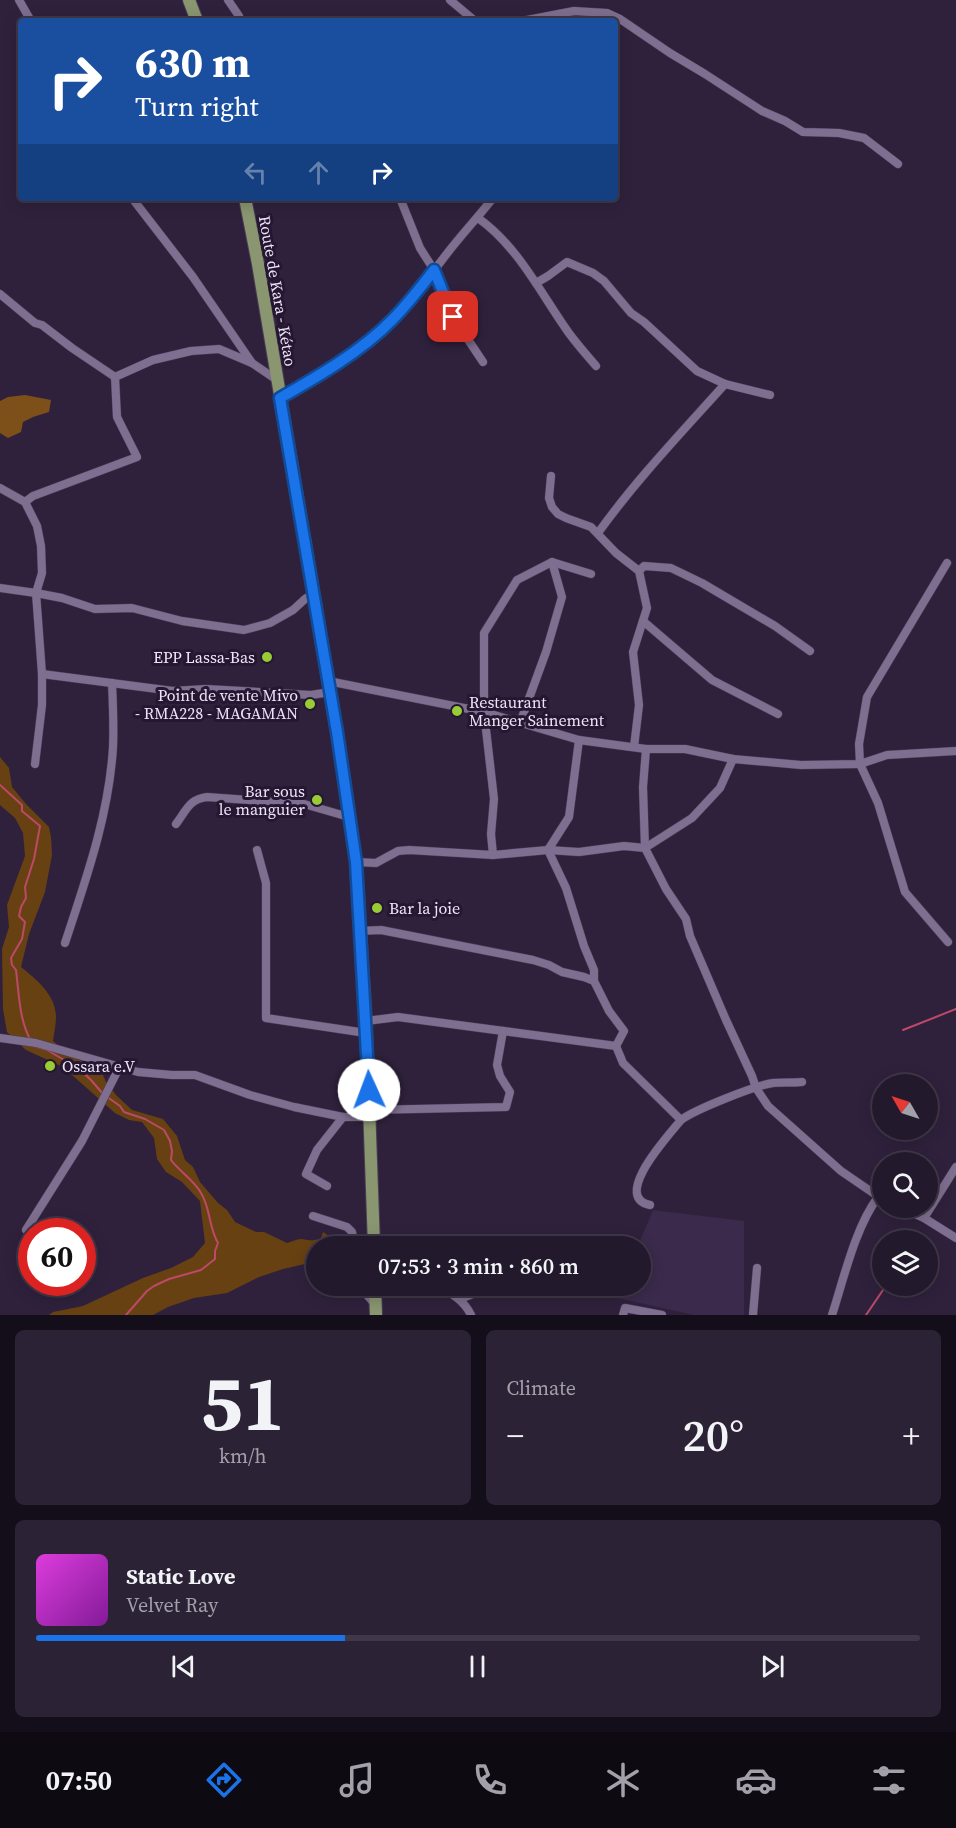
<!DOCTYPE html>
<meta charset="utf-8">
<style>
:root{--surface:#23192d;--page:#2b2235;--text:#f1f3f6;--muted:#a3a0aa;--line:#403849;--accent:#1a73e8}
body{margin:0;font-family:"Source Serif 4",serif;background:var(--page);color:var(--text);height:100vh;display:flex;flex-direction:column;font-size:22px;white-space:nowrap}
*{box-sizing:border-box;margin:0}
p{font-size:20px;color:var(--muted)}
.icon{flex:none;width:33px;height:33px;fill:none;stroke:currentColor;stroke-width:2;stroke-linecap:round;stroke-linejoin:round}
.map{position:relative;height:1315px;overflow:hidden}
.details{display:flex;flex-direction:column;gap:15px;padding:15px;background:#130e19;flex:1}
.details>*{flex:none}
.guide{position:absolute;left:18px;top:18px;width:600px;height:183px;border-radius:6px;box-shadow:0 3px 15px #0003,0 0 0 2px var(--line);background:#1a4fa0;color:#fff;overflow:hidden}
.needle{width:39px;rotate:309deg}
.controls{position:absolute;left:872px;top:1074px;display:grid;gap:12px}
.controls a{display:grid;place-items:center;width:66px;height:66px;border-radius:50%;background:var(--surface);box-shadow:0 3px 15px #0003,0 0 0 2px var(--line);font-size:30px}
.speed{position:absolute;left:18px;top:1218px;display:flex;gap:12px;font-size:30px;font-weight:700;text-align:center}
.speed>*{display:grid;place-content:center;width:78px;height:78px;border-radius:50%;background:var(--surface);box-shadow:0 3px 15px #0003,0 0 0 2px var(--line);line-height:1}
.speed .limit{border:9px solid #d22;background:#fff;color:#111}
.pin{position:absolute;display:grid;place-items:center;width:51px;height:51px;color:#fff;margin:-26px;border-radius:12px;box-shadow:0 3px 9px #0006}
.me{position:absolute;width:66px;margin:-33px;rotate:358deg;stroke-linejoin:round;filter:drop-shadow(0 0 4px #0008)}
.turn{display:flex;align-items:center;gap:21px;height:126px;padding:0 18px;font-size:27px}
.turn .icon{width:78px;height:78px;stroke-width:2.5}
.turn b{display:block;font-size:42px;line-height:51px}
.lanes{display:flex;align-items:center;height:57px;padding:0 18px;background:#0003;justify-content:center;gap:30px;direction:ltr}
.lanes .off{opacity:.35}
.big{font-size:45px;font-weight:600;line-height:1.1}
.details .tile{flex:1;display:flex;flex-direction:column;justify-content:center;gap:9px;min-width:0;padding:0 21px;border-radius:9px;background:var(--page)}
.details .dial{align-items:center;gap:0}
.dial b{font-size:78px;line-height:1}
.song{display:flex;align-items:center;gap:18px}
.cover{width:72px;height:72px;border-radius:9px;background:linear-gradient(135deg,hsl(300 70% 55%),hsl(290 70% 35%))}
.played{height:6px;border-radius:3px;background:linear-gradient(90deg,var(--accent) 35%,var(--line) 35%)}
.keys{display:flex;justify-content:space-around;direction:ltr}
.heat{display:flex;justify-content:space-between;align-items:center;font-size:33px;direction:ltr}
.details .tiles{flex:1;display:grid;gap:15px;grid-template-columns:1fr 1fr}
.tile:last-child{grid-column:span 2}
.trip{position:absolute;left:306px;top:1236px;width:345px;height:60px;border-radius:30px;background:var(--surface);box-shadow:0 3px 15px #0003,0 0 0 2px var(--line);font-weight:600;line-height:60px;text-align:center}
.dock{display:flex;height:96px;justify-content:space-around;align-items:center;background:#0e0a12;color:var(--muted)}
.dock .icon{width:42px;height:42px}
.dock .on{color:var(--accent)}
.dock b{font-size:27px;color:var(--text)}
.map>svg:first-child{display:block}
.built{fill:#3b2a4b}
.green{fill:#684112}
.forest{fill:#7d501a}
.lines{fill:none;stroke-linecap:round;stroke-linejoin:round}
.stream{stroke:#bc4968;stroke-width:2}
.street-casing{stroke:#4a3e56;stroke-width:9}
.primary-casing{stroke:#4a3e56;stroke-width:14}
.street{stroke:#7e6e8f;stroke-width:8}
.primary{stroke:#899670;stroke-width:12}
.route-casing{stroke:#114b97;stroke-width:15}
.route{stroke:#1a73e8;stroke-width:10}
.poi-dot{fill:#99cb35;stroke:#251732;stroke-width:2}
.labels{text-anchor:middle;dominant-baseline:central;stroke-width:6;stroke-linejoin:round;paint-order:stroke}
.street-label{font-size:16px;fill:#ede4f7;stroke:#251732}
.poi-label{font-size:16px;fill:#ede4f7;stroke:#251732;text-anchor:end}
</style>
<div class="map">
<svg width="956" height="1315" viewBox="0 0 956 1315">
<rect width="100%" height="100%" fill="#2f213c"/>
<polygon class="built" points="653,1210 744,1221 744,1315 694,1315 617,1298 622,1286 640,1286 640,1246 638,1246"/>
<path class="green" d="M0,757L9,768L12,787L26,804L49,827L51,837L52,855L45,892L29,934L21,967C36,979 56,995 56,1017C56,1024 54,1033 53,1041L73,1057L87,1063L103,1075L106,1082L116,1095L132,1110L163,1119L177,1136L185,1160L193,1167L200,1182L218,1203L227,1210L235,1222L256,1232H264L287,1243C291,1242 297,1239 301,1239C311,1240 311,1242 321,1238L323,1232L336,1241L337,1246H316V1265L305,1264L283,1269L259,1277L227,1293L194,1298L168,1307L153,1315H49L53,1312L83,1306L143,1278L171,1268L193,1257L205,1243L200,1201L182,1182L166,1172L157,1159L154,1138L142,1122L129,1120L115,1113L63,1067L26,1050L7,1032L3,1009L2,949L9,927L7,905L25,856L23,833L15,818L0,805Z"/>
<polygon class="forest" points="25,395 51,400 49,412 33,417 23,422 21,432 8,438 0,433 0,401 8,397"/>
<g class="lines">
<g class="stream">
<path d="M0,785L22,805V811L40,826L34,859L25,887L26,898L21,907L19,916L25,922L22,939L11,958L12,965L16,970C19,993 19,1020 31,1041"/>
<polyline points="903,1030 956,1009"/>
<path d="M34,1046L47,1050L78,1068L91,1080L103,1094L120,1106L124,1112L145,1119L164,1130L170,1141L172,1151L171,1160C180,1172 194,1180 201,1193C211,1209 208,1226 218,1243L215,1251V1259L201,1270L169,1279L154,1286L147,1291L126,1315"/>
<polyline points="866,1315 883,1290 890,1286"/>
</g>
<g class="street-casing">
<g id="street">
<polyline points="19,0 31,21"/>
<polyline points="228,0 239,16 236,21"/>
<polyline points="450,0 475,21"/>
<polyline points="522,21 574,11 607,13 620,19 670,53 705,74 762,111 785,121 803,132 839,133 864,138 898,164"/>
<polyline points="132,198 193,277 252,363"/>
<polyline points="400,198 420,248 434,270 453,317 483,362"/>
<path d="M478,218C516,245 538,288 564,326C573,340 585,353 596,366"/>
<polyline points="536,283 548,276 567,262 593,273 604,281 631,313 644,322 697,371 725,384 770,395"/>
<polyline points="0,294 35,323 42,325 72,348 115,377"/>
<polyline points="115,377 153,360 191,351 219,349 252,363 277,380"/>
<path d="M280,398C318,376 358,352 390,322C413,301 430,275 449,251C463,233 479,216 493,198"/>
<polyline points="551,476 549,498 552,507 558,514 566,518 591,527 616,553 639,571 647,608 633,652 639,705 634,747"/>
<polyline points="0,488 25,502 37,526 41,546 42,573 36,593 42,674 42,705 35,764"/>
<polyline points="25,502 33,496 137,457 117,417 115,377"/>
<path d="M598,533C636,480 682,432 725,384"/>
<polyline points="947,563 867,697 859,744 860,764 878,803 905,892 948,942"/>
<polyline points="639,571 644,566 671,568 702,583 775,626 810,651"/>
<polyline points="0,588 36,593 62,598 95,609 132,608 182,621 244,630 270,623 293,610 305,599 313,594"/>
<polyline points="643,621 712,680 778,714"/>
<polyline points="42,674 173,691 206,689 311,695 330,692"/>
<polyline points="328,681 484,712 484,633 517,580 552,562 591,574"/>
<polyline points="520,723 546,652 562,597 552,562"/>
<polyline points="579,740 569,817 548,850 566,888 584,946 594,970 594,981"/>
<path d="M176,824C186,811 189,799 207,797L304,804L349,817"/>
<polyline points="645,848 692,818 720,788 733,759"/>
<polyline points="645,848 643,787 646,749"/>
<polyline points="257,850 266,883 266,1018 366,1033"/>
<polyline points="493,855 491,834 494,799 484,712 579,740 646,749 685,749 733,759 801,765 860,764 887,755 956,751"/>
<polyline points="356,862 376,863 398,851 409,850 493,855 548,850 579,852 624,846 645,848 666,889 686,919 690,936 726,1020 752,1076 756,1088 768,1106 841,1171 882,1199"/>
<polyline points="359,931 381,930 533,960 549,965 562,972 584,977 594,981 609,1011 624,1031 616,1046"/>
<path d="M65,943C86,879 109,815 113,747C114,726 113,705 112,683"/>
<path d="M366,1021L398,1017L616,1046L623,1063L681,1120C694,1110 756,1085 773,1083C783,1082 792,1083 802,1082"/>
<polyline points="0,1038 36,1043 138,1072 172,1075 195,1075 250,1095 294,1107 343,1117 370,1117"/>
<polyline points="369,1110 506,1107 510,1092 500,1076 497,1065 503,1031"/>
<polyline points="327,1186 306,1174 317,1150 343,1117"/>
<path d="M650,1205C611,1197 669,1135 681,1120"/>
<polyline points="902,1208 924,1218 956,1238"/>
<polyline points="313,1216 347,1227 352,1232 355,1246"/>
<polyline points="924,1218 956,1167"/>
<polyline points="26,1230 82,1141 120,1066"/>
<polyline points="365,1286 367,1295 375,1304"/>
<path d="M437,1286C451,1293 464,1300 471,1315"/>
<polyline points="460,1299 493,1286"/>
<polyline points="623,1315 625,1308 662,1315"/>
<polyline points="753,1315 757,1268"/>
<path d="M832,1315C844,1278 855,1228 878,1197"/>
</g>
</g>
<g class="primary-casing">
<g id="primary">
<polyline points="189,0 197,21"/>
<polyline points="245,198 258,264 340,751 356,862 366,1021 374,1246"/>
<polyline points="375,1286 376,1315"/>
</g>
</g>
<use href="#street" class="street"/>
<use href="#primary" class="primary"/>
</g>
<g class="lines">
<g class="route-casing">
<path id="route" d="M369,1090L356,862L337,732L280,398C317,377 362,351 392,320C407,305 421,287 434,270L453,317"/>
</g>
<use href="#route" class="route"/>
</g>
<g class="poi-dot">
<circle cx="267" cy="657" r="6"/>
<circle cx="310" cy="704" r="6"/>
<circle cx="457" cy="711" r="6"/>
<circle cx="317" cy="800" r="6"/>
<circle cx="377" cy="908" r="6"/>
<circle cx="50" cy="1066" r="6"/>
</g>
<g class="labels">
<g class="street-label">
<text transform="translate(278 291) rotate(80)">Route de Kara - Kétao</text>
</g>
<g class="poi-label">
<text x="255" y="657">EPP Lassa-Bas</text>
<text x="298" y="695">Point de vente Mivo<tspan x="298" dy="18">- RMA228 - MAGAMAN</tspan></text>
<text x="469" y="702" text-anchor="start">Restaurant<tspan x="469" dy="18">Manger Sainement</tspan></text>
<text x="305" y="791">Bar sous<tspan x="305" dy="18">le manguier</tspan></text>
<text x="389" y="908" text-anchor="start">Bar la joie</text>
<text x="62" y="1066" text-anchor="start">Ossara e.V</text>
</g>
</g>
</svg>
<div class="controls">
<a><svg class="needle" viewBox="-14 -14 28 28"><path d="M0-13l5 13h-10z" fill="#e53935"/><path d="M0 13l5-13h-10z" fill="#a3a0aa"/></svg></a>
<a><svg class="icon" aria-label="search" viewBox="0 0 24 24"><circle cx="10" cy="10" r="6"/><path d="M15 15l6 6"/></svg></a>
<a><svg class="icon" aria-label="layers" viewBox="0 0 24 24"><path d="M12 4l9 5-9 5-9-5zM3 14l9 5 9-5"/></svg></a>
</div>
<div class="speed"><div class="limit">60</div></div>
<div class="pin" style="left:453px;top:317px;background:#d93025"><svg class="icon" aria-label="arrive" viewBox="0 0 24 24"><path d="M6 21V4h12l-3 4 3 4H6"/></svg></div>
<svg class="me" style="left:369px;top:1090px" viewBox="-20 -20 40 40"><circle r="19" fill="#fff"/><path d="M0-13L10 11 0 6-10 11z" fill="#1a73e8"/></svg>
<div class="trip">07:53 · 3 min · 860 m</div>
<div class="guide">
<div class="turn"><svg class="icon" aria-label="right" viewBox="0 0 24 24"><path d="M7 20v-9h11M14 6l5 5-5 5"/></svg><div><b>630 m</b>Turn right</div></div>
<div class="lanes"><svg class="icon off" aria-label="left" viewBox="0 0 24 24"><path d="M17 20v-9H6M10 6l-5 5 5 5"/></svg><svg class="icon off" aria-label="ahead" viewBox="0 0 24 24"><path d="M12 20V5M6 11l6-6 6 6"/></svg><svg class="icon" aria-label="right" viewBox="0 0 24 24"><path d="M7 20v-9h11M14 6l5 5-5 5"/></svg></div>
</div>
</div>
<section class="details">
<div class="tiles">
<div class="tile dial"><b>51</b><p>km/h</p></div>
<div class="tile"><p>Climate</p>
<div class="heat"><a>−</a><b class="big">20°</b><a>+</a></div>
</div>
<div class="tile">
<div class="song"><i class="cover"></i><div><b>Static Love</b><p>Velvet Ray</p></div></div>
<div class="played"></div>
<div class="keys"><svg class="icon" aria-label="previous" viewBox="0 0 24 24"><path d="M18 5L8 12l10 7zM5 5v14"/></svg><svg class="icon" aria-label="pause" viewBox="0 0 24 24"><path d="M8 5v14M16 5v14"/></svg><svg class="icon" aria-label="next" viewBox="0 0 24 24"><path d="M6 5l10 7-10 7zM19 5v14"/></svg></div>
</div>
</div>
</section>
<nav class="dock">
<b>07:50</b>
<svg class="icon on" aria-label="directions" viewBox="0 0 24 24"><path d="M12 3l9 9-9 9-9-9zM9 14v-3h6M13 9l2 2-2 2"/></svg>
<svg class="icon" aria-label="music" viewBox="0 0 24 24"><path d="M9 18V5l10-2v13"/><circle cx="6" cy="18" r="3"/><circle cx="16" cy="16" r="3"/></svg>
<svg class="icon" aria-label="phone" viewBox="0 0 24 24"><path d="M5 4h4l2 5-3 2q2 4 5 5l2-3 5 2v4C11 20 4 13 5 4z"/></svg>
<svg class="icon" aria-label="climate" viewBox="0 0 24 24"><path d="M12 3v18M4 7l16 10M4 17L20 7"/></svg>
<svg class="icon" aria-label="car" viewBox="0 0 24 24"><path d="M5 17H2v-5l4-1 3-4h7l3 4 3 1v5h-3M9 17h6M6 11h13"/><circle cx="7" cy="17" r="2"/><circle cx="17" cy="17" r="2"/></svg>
<svg class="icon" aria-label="filters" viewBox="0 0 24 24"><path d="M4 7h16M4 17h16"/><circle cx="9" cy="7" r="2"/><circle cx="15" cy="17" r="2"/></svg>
</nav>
